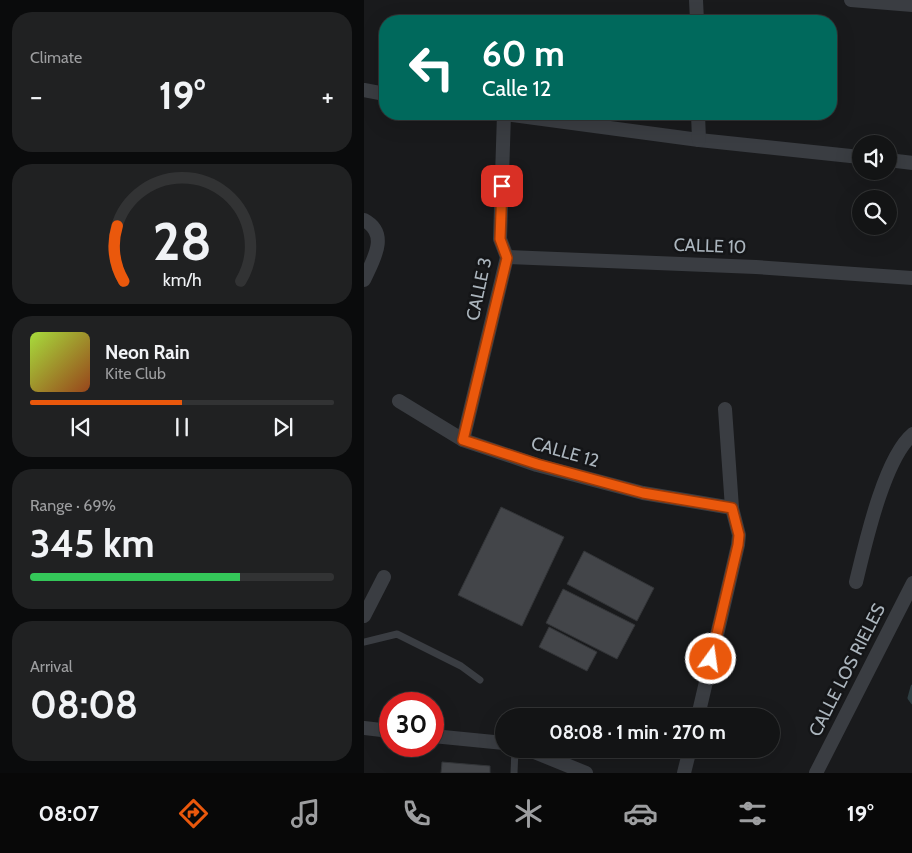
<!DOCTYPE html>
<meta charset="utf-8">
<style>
:root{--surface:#131415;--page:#202122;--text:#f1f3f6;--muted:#9d9ea0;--line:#323334;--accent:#ea580c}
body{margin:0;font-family:Cabin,sans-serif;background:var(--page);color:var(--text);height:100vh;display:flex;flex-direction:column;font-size:19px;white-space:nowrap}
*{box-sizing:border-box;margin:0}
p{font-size:16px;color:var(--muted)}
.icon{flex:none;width:28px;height:28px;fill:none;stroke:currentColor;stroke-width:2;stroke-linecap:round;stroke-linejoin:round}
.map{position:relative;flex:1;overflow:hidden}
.sheet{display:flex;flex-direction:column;gap:12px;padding:12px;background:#0a0b0c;width:364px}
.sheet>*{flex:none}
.guide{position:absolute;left:15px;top:15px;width:458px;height:105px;border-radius:20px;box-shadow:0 5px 20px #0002,0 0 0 1px var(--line);background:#00695c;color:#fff;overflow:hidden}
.buttons{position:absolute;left:488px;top:135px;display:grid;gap:10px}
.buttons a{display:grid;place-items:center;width:45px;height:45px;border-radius:50%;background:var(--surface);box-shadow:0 5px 20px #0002,0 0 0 1px var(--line);font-size:25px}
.speed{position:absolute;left:15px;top:692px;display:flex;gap:10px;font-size:25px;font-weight:700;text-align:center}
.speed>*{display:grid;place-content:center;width:65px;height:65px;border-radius:50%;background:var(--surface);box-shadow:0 5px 20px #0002,0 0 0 1px var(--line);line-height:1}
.speed .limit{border:8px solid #d22;background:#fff;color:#111}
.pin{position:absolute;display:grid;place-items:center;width:42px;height:42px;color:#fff;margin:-21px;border-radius:10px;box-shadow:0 2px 8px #0006}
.me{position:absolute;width:55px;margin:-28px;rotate:14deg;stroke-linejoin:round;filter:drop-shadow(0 0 4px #0008)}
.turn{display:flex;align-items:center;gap:18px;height:105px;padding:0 20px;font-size:22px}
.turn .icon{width:65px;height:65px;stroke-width:2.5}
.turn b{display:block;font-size:35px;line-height:42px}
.big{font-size:38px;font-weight:700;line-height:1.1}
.sheet .card{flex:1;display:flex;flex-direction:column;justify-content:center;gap:8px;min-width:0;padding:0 18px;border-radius:20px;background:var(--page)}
.sheet .dial{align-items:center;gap:0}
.dial svg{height:130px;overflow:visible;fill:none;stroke:var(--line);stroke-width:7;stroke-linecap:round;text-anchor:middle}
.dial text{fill:var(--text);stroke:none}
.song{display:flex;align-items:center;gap:15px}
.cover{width:60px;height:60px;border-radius:8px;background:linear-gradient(135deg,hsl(80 70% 55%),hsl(20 70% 35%))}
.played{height:5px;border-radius:2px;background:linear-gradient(90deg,var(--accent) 50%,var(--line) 50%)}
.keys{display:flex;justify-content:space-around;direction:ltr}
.heat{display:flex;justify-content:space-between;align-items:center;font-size:28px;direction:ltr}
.charge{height:8px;border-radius:4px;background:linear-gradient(90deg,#34c759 69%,var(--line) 0)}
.trip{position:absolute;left:131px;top:708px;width:285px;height:50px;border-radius:25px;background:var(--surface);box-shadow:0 5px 20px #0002,0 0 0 1px var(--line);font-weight:700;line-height:50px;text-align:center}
.tabs{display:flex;height:80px;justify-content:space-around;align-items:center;background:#080808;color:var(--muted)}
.tabs .icon{width:35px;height:35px}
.tabs .selected{color:var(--accent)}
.tabs b{font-size:22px;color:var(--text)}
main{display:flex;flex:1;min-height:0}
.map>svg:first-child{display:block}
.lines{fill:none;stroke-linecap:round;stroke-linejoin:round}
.stream{stroke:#2e3e42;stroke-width:5}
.building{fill:#434549;stroke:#333538}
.lane{stroke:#3a3d42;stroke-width:7}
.street{stroke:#3a3d42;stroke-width:14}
.route-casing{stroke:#983908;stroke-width:12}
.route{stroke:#ea580c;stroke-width:9}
.labels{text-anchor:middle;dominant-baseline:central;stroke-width:5;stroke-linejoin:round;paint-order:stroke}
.street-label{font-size:18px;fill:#abb5bd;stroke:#141517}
</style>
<main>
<section class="sheet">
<div class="card"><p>Climate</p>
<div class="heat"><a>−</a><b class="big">19°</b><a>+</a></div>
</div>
<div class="card dial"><svg viewBox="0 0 100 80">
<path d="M14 69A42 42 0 1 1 86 69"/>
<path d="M14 69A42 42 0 0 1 10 35" stroke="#ea580c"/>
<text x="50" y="56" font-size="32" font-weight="700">28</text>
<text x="50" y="72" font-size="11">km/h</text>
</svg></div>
<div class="card">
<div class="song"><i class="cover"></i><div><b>Neon Rain</b><p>Kite Club</p></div></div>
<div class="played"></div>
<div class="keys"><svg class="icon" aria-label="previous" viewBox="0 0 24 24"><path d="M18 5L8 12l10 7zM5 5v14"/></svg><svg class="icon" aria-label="pause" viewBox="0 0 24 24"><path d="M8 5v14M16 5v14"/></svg><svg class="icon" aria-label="next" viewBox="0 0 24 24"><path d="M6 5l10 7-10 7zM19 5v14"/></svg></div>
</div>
<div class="card"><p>Range · 69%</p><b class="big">345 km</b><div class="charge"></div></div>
<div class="card"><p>Arrival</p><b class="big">08:08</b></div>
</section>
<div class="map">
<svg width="549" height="773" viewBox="0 0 549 773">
<rect width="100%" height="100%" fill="#191a1c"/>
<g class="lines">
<polyline class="stream" points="549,687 546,698 549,702"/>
</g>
<g class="building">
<polygon points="137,507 200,537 158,626 94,595"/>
<polygon points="220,551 290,588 273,621 203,584"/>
<polygon points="199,589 271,625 253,659 182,623"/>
<polygon points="185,627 233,652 223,671 175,647"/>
<polygon points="78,762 126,766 126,773 77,773"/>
</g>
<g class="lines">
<g class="lane">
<polyline points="0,642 33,634 97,666 116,680"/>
<polyline points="150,773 151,749"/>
</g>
<g class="street">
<polyline points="332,0 333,21"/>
<polyline points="487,0 549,5"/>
<polyline points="0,90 21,94"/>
<polyline points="141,114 335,140 496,157"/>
<polyline points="334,114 335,140"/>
<polyline points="524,160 549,163"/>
<path d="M0,220C26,234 9,260 0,280"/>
<polyline points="143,257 392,267 549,278"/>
<polyline points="35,401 99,440 173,465 279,493 368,508"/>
<polyline points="99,440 143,257 136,239 140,114"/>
<path d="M492,582C501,545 520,458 549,434"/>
<polyline points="0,616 20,577"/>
<polyline points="334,716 374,545 375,535 368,508 361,409"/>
<polyline points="0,728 26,731"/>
<polyline points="69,736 140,743"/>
<polyline points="163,749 222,773"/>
<polyline points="320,773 326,749"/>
<polyline points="452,773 549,583"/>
</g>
</g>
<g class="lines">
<g class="route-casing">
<polyline id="route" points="138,186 136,239 143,258 99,440 173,464 279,493 368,508 375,535 374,545 347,659"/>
</g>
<use href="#route" class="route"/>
</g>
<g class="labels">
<g class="street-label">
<text transform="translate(346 246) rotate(2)">CALLE 10</text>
<text transform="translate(115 289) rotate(-78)">CALLE 3</text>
<text transform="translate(201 452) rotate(16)">CALLE 12</text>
<text transform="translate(483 670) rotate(-63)">CALLE LOS RIELES</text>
</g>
</g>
</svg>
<div class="buttons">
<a><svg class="icon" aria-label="sound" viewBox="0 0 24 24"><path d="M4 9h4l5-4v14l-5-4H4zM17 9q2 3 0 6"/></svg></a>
<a><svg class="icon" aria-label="search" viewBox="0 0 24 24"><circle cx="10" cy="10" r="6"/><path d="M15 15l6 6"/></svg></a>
</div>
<div class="speed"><div class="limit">30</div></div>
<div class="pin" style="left:138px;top:186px;background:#d93025"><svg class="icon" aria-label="arrive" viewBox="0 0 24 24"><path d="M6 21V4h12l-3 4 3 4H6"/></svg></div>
<svg class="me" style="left:347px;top:659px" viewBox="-20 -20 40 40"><circle r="17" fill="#ea580c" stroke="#fff" stroke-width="3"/><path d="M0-11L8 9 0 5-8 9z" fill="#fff"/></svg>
<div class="trip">08:08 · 1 min · 270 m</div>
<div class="guide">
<div class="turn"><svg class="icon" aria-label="left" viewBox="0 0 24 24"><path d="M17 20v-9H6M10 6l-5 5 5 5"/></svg><div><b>60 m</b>Calle 12</div></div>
</div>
</div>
</main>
<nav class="tabs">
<b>08:07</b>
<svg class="icon selected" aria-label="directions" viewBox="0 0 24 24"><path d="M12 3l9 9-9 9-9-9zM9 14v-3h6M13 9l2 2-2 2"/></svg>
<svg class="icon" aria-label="music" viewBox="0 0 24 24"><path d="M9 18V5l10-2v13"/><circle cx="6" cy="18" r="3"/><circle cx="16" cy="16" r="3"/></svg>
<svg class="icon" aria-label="phone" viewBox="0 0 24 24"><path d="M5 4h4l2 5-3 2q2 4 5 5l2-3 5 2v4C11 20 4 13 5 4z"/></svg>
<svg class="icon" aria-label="climate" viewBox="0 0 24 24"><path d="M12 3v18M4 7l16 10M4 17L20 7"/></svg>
<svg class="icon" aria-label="car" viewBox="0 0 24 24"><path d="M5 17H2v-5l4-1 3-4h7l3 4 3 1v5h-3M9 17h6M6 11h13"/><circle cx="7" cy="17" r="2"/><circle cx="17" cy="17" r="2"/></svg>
<svg class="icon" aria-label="filters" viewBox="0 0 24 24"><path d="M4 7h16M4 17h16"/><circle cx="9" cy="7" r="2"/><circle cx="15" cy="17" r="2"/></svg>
<b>19°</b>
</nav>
